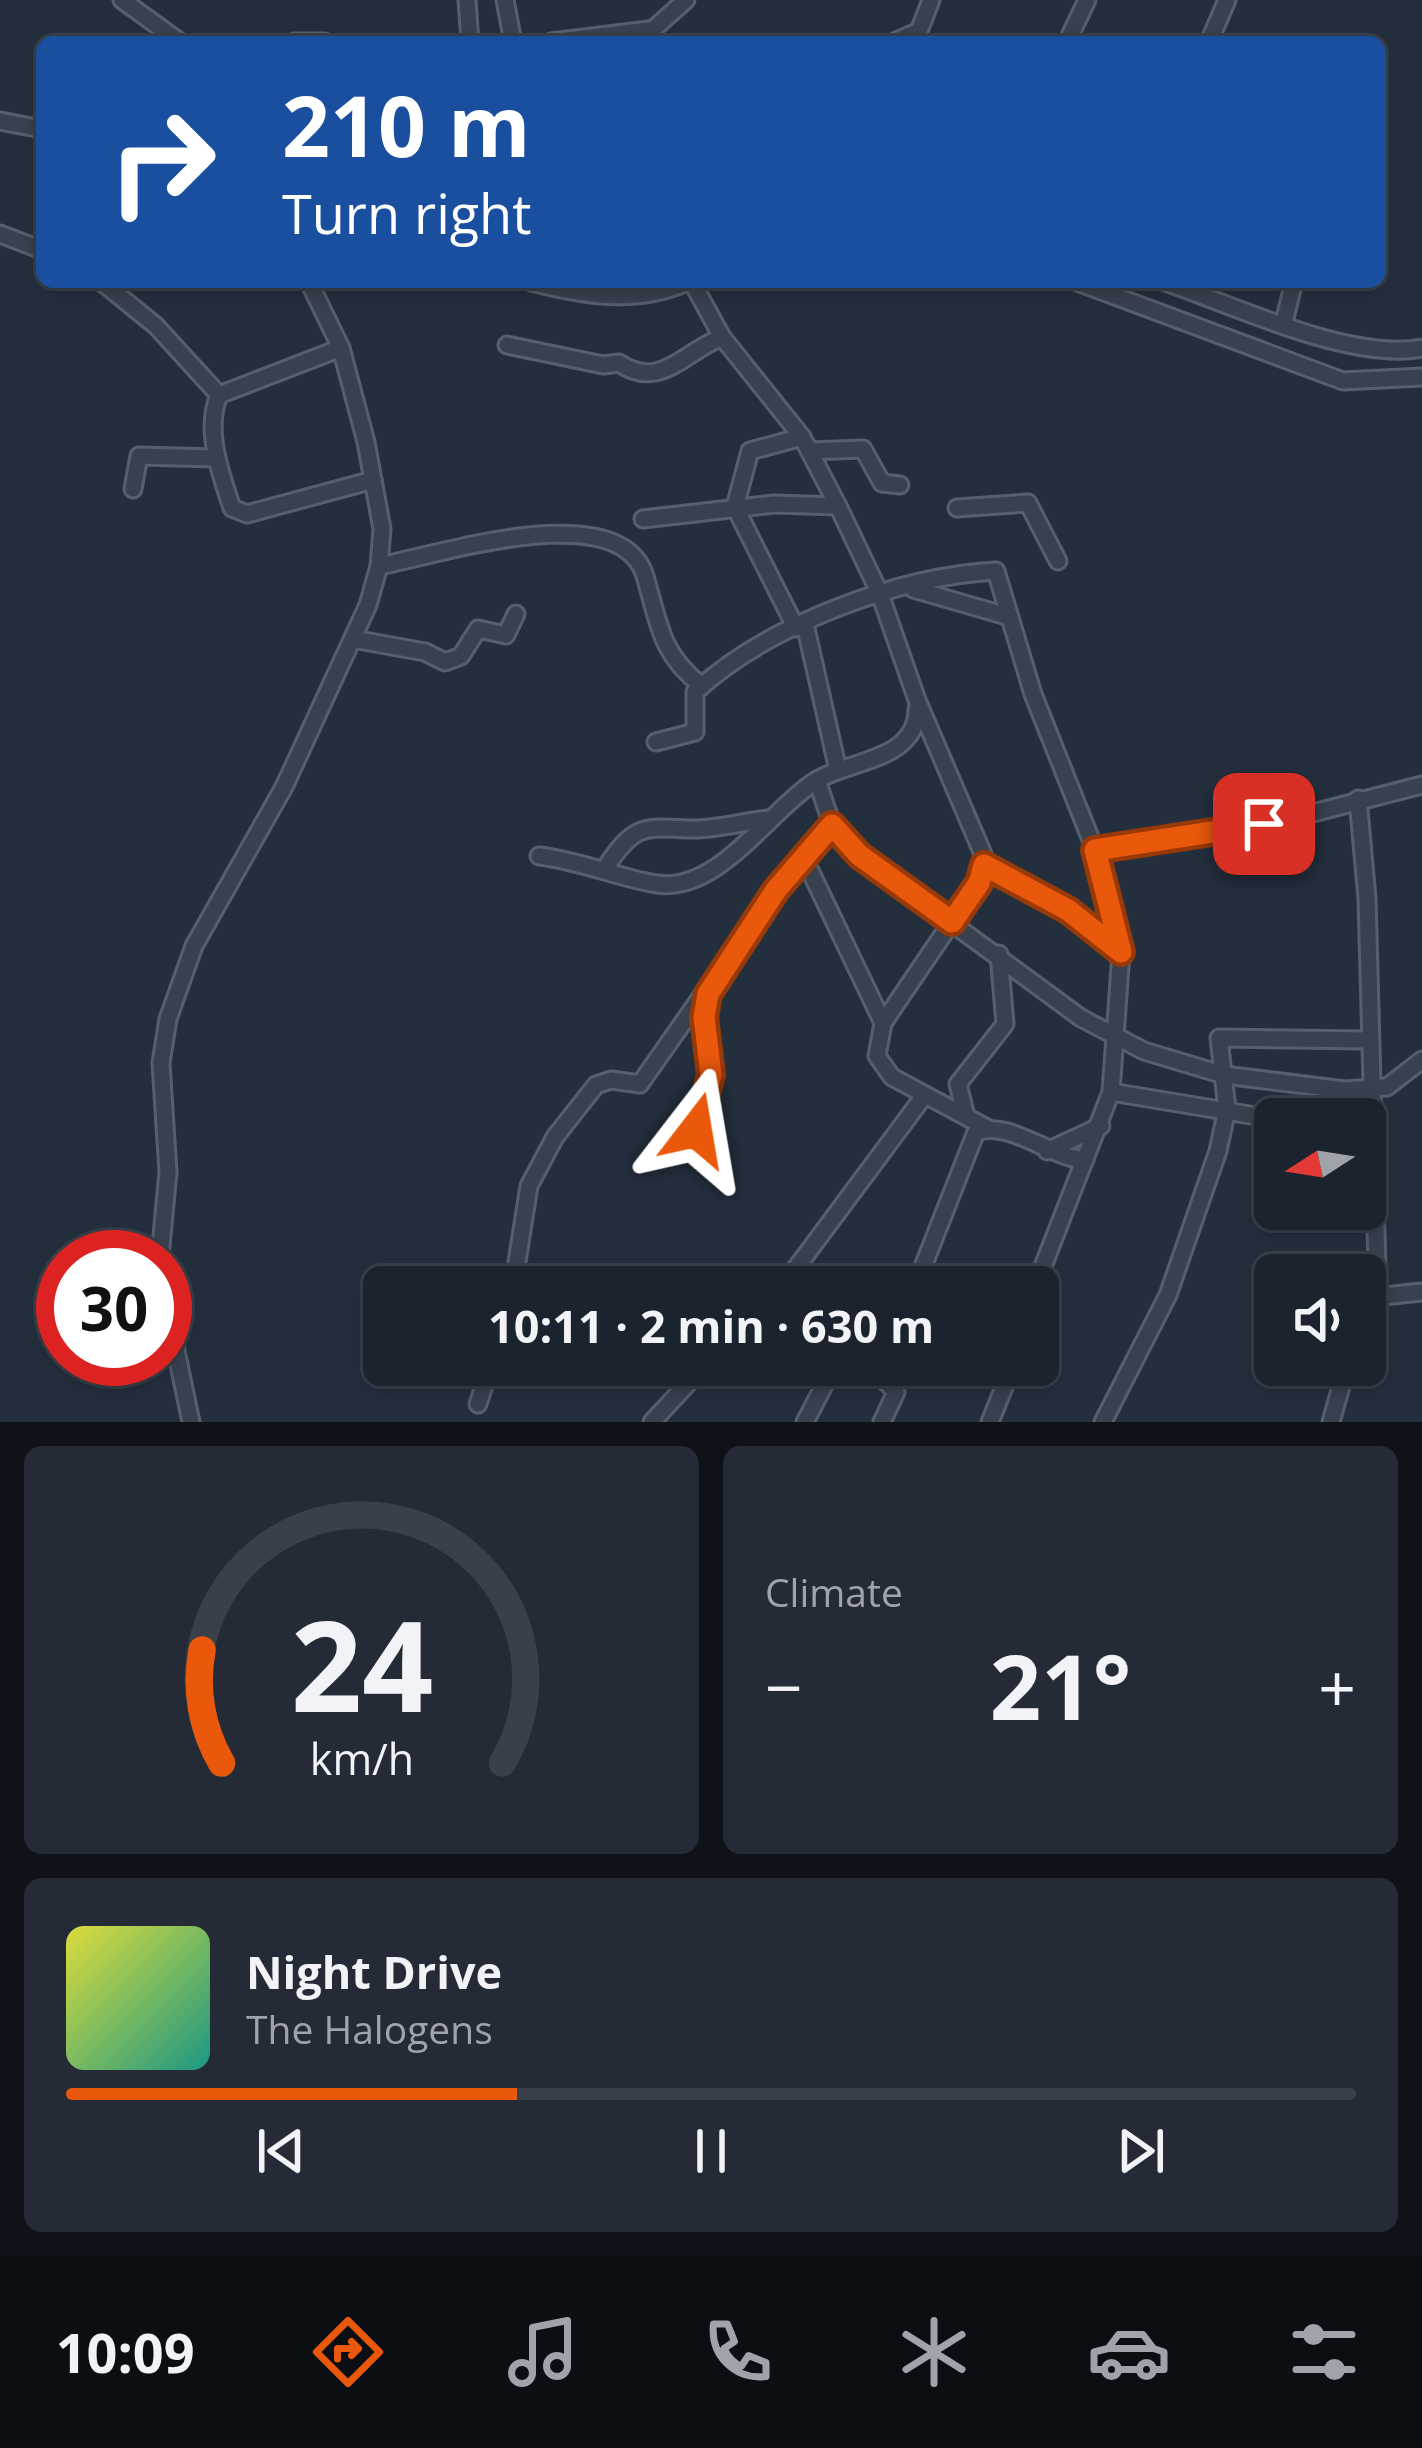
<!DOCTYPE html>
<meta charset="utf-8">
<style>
:root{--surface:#1b232e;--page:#242b36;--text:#f1f3f6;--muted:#a0a4aa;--line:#39404a;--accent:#ea580c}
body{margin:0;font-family:"Open Sans",sans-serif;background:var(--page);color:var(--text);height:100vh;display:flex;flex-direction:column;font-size:45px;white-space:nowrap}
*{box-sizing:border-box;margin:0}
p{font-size:39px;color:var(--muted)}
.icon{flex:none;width:66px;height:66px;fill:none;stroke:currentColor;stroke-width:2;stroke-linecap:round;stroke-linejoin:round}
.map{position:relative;height:1422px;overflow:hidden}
.details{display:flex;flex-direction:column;gap:24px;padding:24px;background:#0f1319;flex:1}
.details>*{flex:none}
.top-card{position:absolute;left:36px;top:36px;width:1350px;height:252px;border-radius:18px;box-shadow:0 6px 18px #0003,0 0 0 3px var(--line);background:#1a4fa0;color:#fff;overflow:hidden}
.needle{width:78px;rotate:258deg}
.tools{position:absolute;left:1254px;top:1098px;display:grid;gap:24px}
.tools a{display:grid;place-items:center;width:132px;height:132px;border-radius:18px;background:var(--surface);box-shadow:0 6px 18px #0003,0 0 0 3px var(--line);font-size:60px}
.speed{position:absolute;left:36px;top:1230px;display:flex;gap:24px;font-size:60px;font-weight:700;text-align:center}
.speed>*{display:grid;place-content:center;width:156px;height:156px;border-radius:50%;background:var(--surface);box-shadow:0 6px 18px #0003,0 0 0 3px var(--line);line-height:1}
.speed .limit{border:18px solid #d22;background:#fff;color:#111}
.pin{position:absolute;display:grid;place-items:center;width:102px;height:102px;color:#fff;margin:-51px;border-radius:24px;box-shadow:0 6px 18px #0006}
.me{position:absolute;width:132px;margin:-66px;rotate:14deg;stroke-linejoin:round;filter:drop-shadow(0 0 9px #0008)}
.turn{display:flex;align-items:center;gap:42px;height:252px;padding:0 48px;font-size:54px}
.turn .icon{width:156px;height:156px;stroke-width:2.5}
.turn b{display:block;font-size:84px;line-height:102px}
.big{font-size:90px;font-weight:700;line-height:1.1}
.details .tile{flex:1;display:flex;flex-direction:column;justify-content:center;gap:18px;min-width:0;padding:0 42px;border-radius:18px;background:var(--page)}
.details .dial{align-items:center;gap:0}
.dial svg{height:312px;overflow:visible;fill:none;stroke:var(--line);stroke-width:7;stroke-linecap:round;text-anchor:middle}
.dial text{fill:var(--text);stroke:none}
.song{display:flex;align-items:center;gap:36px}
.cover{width:144px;height:144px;border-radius:18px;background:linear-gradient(135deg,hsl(60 70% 55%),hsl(170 70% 35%))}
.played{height:12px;border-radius:6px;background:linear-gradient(90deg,var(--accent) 35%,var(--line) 35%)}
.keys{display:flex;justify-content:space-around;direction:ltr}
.heat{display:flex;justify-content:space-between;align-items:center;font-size:66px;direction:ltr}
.details .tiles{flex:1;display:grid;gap:24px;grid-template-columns:1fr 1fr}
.tile:last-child{grid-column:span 2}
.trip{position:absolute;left:363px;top:1266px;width:696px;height:120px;border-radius:18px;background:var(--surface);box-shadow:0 6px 18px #0003,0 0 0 3px var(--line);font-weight:700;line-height:120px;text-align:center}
.tabs{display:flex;height:192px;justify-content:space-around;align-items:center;background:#0b0e12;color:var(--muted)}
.tabs .icon{width:84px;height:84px}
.tabs .on{color:var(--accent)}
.tabs b{font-size:54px;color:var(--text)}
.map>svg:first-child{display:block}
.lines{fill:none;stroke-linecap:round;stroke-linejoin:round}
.minor-casing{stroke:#565f6c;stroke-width:21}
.minor{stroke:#38414e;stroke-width:15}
.route-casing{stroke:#983908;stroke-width:30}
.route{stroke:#ea580c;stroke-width:21}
</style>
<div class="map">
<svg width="1422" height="1422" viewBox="0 0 1422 1422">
<rect width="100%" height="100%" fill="#242f3e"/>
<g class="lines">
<g class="minor-casing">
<g id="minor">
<polyline points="122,0 180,42"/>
<polyline points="467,0 470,42"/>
<polyline points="505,0 513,42"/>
<polyline points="294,42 325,42"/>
<polyline points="551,42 649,30"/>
<polyline points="639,42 686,0"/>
<polyline points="894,42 919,31 931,0"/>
<polyline points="1067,42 1087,0"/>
<polyline points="1209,42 1227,0"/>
<polyline points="0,121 42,129"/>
<polyline points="0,234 42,250"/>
<polyline points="102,282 156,326 219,395"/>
<path d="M531,282C582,295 637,305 687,282"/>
<polyline points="692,282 722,337 802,437 838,506 880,594 917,700 983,854 985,873 883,1023 877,1056 892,1077 987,1128"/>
<polyline points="1077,282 1343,381 1422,377"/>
<path d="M1165,282C1233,305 1351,362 1422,348"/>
<polyline points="1284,322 1294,282"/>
<path d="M507,345L603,365L619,363C660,391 684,352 722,337"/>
<path d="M341,348L219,395C204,431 221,474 232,508L247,514L373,480"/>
<polyline points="810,451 863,449 882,483 900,485"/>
<polyline points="133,489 139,456 217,458"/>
<polyline points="957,508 1028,503 1058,561"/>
<polyline points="643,519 774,504 838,506"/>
<path d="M379,566C435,556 620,494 645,576C659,623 660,654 702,686"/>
<polyline points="913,589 1010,617"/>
<polyline points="805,624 838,770"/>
<polyline points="796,628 735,507 750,451 802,437"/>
<polyline points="353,639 425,652 445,662 461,656 478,629 506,635 516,614"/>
<path d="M656,742L695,732V692C767,625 899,576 996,571L1033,694L1095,850L1121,953L1111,1092L1035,1287"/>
<polyline points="1358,799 1367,898 1377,1268 1365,1319"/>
<polyline points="832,825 859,855 1081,1018 1144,1051 1224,1075 1345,1090 1387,1087 1422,1060"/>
<polyline points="1095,850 1278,822 1422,785"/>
<path d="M539,856C582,861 618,878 657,884C719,893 769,810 817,780"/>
<polyline points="804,858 883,1023"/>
<polyline points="984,865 1068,910 1121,953"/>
<path d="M606,867C636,821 646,828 694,829C718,829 745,821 770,819"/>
<polyline points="1111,1092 1262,1117 1370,1109"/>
<polyline points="966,1116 958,1084 1005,1024 999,954"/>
<polyline points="696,1129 711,1074 704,1017 707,997"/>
<polyline points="1047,1151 1101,1126"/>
<polyline points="160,1257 168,1172 161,1063 168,1019 194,946 284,787 368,605 379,566 382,529 366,442 341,348 309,282"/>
<path d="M513,1287L529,1186L555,1137L596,1085L611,1080L640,1084L776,890L832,825L817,780C851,760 917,760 917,709"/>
<polyline points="782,1287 924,1096"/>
<path d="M915,1287L976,1132C1008,1119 1051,1158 1085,1160"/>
<polyline points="1374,1297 1422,1292"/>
<polyline points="165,1298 191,1422"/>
<polyline points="869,1365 896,1392 882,1422"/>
<polyline points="478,1404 491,1365"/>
<polyline points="652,1422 705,1365"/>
<polyline points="805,1422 831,1372 855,1365"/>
<polyline points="990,1422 1013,1365"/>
<polyline points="1103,1422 1168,1295 1218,1151 1227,1109 1219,1038 1367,1040"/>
<polyline points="1331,1422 1347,1365"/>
</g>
</g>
<use href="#minor" class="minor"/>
</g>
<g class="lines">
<g class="route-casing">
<polyline id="route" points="696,1130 711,1075 704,1017 708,994 776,890 832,825 859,855 952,922 979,883 984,865 1068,910 1121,952 1095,850 1264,824"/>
</g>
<use href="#route" class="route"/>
</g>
</svg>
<div class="tools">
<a><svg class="needle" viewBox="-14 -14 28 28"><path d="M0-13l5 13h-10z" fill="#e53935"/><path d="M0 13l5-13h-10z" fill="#a0a4aa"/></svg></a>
<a><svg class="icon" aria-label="sound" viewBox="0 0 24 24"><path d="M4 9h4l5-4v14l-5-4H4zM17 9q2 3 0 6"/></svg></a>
</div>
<div class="speed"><div class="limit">30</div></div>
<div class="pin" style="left:1264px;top:824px;background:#d93025"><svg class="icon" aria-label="arrive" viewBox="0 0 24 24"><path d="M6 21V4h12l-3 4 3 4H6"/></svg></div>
<svg class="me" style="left:696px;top:1130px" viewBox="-20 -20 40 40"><path d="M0-17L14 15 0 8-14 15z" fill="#ea580c" stroke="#fff" stroke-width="4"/></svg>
<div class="trip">10:11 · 2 min · 630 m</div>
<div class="top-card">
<div class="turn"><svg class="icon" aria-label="right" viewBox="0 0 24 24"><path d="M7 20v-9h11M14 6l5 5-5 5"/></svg><div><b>210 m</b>Turn right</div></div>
</div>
</div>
<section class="details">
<div class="tiles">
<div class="tile dial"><svg viewBox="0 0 100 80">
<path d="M14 69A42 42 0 1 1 86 69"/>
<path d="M14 69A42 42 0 0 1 9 40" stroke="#ea580c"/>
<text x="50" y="56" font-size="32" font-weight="700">24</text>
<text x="50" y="72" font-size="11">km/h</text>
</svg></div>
<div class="tile"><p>Climate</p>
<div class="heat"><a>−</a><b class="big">21°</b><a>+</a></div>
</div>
<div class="tile">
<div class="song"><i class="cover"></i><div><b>Night Drive</b><p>The Halogens</p></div></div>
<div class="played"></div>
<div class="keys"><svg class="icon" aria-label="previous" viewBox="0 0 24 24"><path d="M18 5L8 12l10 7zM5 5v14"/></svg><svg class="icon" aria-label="pause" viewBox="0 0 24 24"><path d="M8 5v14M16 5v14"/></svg><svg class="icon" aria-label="next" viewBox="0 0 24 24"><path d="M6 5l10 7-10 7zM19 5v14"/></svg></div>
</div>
</div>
</section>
<nav class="tabs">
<b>10:09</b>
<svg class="icon on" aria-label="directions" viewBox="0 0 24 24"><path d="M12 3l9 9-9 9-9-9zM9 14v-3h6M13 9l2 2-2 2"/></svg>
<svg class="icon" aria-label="music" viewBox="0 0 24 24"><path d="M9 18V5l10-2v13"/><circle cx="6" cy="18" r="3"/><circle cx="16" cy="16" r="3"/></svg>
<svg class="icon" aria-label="phone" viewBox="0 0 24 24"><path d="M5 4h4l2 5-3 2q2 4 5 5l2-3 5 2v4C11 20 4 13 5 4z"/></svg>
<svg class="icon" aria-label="climate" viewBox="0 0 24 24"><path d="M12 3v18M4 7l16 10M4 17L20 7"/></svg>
<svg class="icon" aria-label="car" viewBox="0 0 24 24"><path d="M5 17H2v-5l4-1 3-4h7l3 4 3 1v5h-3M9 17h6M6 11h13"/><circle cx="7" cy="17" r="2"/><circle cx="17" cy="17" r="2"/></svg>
<svg class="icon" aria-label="filters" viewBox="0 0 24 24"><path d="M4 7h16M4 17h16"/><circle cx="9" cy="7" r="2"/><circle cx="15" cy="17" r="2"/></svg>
</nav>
